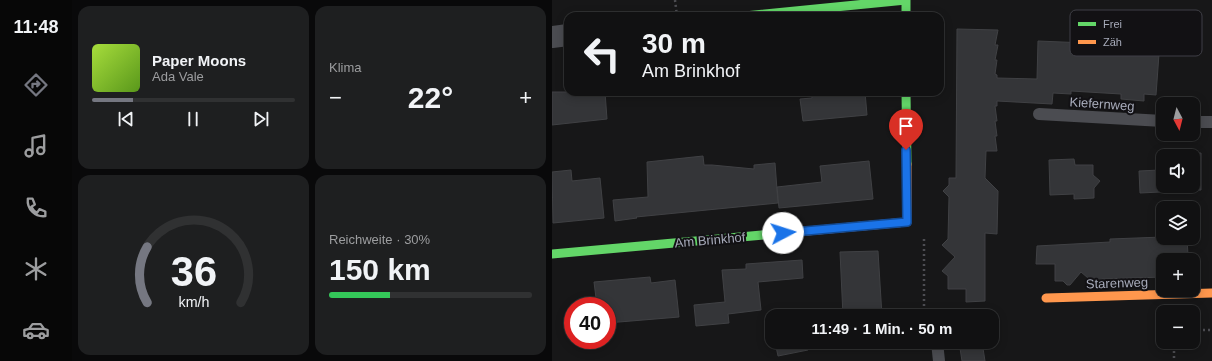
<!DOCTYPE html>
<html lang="de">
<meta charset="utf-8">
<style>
:root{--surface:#111112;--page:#1e1f20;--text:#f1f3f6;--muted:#9c9d9f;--line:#303132;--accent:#757781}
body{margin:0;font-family:Helvetica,sans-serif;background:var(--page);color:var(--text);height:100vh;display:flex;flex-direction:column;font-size:15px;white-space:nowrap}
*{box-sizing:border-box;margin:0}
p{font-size:13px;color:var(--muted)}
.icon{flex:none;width:22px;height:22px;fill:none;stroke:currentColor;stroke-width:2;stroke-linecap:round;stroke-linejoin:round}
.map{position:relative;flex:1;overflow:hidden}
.sheet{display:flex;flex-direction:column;gap:6px;padding:6px;background:#09090a;width:480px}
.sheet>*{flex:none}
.hud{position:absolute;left:12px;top:12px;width:380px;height:84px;border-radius:12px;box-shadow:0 2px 10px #0003,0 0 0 1px var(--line);background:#111112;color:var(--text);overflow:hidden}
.needle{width:26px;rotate:173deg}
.buttons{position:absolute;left:604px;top:97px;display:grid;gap:8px}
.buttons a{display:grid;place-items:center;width:44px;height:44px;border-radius:8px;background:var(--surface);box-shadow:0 2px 10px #0003,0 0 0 1px var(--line);font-size:20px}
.speed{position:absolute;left:12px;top:297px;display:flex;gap:8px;font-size:20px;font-weight:700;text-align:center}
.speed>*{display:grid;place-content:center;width:52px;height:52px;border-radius:50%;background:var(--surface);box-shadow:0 2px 10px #0003,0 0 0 1px var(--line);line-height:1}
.speed .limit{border:6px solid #d22;background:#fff;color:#111}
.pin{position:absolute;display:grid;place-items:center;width:34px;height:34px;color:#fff;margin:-41px -17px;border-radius:50% 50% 50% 0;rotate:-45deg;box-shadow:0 0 4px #0007}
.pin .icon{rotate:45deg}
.me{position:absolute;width:44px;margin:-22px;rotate:85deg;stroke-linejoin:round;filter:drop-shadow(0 0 3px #0008)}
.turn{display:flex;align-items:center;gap:14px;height:84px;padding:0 12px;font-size:18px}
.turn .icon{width:52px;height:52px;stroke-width:2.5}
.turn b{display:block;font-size:28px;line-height:34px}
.big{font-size:30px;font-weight:600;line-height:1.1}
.sheet .widget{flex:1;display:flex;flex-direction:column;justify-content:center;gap:6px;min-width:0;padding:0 14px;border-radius:12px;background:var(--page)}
.sheet .dial{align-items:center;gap:0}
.dial svg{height:104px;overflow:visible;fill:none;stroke:var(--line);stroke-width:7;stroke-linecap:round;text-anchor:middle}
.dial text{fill:var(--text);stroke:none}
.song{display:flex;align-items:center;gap:12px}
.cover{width:48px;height:48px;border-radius:6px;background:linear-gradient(135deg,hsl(80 70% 55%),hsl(90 70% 35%))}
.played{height:4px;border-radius:2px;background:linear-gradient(90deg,var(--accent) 20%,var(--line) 20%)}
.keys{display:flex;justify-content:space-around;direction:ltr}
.heat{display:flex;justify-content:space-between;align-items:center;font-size:22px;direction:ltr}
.charge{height:6px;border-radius:3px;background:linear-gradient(90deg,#34c759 30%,var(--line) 0)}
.sheet .tiles{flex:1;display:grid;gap:6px;grid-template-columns:repeat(2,1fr)}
.trip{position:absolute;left:213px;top:309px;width:234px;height:40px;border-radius:12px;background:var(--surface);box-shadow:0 2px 10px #0003,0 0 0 1px var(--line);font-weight:600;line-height:40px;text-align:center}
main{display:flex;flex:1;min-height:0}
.tabs{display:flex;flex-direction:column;width:72px;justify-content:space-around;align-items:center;background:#070707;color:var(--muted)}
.tabs .icon{width:28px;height:28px}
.tabs .selected{color:var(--accent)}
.tabs b{font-size:18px;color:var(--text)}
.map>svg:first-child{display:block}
.building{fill:#343538;stroke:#404144;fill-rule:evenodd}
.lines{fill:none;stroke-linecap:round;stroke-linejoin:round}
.path{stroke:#4d4d52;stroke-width:2.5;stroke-dasharray:2 3;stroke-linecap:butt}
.lane{stroke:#4b4c51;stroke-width:12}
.street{stroke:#4b4c51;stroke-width:22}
.fast{stroke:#63d668;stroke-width:9}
.slow{stroke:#ff974d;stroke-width:9}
.route-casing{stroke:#114b97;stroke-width:10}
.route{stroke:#1a73e8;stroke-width:7}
.labels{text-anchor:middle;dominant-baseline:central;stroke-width:4;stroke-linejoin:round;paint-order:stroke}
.street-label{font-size:13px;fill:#a7abba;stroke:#121114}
.key{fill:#121114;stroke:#3f3f46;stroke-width:1}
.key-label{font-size:11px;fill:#a7abba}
</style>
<main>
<nav class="tabs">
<b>11:48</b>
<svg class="icon selected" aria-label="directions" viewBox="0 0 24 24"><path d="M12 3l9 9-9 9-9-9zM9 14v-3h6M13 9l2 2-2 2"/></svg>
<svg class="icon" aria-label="music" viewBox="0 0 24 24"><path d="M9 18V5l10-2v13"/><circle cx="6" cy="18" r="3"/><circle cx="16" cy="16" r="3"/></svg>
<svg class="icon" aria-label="phone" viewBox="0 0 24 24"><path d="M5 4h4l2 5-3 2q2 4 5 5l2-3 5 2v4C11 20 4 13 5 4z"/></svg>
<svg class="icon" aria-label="climate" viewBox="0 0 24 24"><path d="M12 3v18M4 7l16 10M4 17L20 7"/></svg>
<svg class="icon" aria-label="car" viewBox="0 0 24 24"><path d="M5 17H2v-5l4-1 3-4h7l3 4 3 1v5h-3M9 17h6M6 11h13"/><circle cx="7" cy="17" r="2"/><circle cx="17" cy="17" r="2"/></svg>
</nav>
<section class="sheet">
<div class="tiles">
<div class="widget">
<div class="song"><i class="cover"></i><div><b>Paper Moons</b><p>Ada Vale</p></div></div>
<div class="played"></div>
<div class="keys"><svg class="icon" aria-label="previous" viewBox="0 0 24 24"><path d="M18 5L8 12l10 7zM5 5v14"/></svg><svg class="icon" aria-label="pause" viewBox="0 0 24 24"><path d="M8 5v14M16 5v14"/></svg><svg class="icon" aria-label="next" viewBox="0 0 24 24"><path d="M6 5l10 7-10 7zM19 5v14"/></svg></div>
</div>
<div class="widget"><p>Klima</p>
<div class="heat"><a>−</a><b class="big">22°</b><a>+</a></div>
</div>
<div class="widget dial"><svg viewBox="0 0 100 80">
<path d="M14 69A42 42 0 1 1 86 69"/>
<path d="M14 69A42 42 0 0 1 14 26" stroke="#757781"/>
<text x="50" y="56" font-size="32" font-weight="700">36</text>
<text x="50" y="72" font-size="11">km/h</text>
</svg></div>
<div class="widget"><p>Reichweite · 30%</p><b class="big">150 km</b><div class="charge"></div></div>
</div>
</section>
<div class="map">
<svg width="660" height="361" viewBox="0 0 660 361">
<rect width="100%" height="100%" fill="#171718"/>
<g class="building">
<polygon points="405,29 446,30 443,45 446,45 443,60 445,60 443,74 445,75 445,78 485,79 486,41 534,43 533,49 573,52 573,47 592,48 592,53 607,54 604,95 592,94 592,101 569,99 569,94 519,91 519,94 501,93 500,104 445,101 445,106 443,106 445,121 443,121 445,136 443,136 445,151 434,151 433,178 446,191 445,234 433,233 433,301 414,302 414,289 396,289 396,276 390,271 403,257 390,245 396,239 397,197 391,191 397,185 397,178 404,178"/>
<polygon points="0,92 53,92 55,119 0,125"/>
<polygon points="260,92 313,92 315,115 251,121 248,99 260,98"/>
<path d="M649,153V190L588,193L587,171L608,170V155ZM611,156H641V186H611Z"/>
<polygon points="151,156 152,165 160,165 202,169 202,165 223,163 226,203 84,217 85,218 63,221 61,200 96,197 95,162"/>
<polygon points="522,159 523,165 541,165 541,175 548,181 542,188 542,198 522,199 522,194 498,195 497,160"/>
<polygon points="317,161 321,199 227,208 225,187 270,182 268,166"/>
<polygon points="19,170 20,181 48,178 52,218 1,223 0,172"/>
<polygon points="611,237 635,238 636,255 645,255 645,275 641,275 641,260 611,260 611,277 550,279 543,284 529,272 518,285 515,285 511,281 503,281 503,264 484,264 485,246 558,242 558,239"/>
<polygon points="326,251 330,316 291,316 288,252"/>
<polygon points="250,260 251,278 206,282 209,310 176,314 177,323 144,326 142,305 173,302 170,270 194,269 194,264"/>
<polygon points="98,277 99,283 123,280 127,317 55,323 55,306 45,306 42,282"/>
<polygon points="223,342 254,342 256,350 226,356"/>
<polygon points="407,342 430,342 433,361 410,361"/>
</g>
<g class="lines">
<g class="path">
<polyline points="123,0 125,16"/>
<polyline points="372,239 372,312 374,316"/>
<polyline points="641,330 660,330"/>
<polyline points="619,342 622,346 622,361"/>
</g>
<g class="lane">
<polyline points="487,114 611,121"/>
<polyline points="641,122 660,122"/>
<polyline points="385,342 387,361"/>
</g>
<polyline class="street" points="0,37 16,35"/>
<g class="fast">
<polyline points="193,16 354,0 354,16"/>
<polyline points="354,92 355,164"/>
<polyline points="0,254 244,232"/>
</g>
<g class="slow">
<polyline points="244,232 355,222 355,164"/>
<polyline points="494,298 660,293"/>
</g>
</g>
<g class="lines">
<g class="route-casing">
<polyline id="route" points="231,233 355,222 354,150"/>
</g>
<use href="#route" class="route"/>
</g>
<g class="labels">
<g class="street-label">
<text transform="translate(550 104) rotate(4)">Kiefernweg</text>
<text transform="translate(158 240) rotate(-5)">Am Brinkhof</text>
<text transform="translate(565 283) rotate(-2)">Starenweg</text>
</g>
</g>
<rect x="518" y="10" width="132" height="46" rx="6" class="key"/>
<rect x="526" y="22" width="18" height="4" fill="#63d668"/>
<rect x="526" y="40" width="18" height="4" fill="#ff974d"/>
<g class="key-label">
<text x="551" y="28">Frei</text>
<text x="551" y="46">Zäh</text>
</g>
</svg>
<div class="buttons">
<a><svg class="needle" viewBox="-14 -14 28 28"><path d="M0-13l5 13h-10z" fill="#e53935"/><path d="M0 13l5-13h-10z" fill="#9c9d9f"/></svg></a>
<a><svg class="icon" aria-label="sound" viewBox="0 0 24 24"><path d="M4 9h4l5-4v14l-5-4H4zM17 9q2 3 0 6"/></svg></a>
<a><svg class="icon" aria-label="layers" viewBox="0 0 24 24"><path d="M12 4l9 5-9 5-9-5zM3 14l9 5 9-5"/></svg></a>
<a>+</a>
<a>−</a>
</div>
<div class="speed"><div class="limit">40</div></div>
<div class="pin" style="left:354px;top:150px;background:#d93025"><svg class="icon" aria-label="arrive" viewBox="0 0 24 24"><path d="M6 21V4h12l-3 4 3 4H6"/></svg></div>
<svg class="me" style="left:231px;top:233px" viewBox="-20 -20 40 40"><circle r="19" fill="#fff"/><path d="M0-13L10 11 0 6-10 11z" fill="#1a73e8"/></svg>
<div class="trip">11:49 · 1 Min. · 50 m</div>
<div class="hud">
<div class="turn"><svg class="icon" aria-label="left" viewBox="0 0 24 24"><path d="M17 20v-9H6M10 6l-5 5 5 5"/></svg><div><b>30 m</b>Am Brinkhof</div></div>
</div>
</div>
</main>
